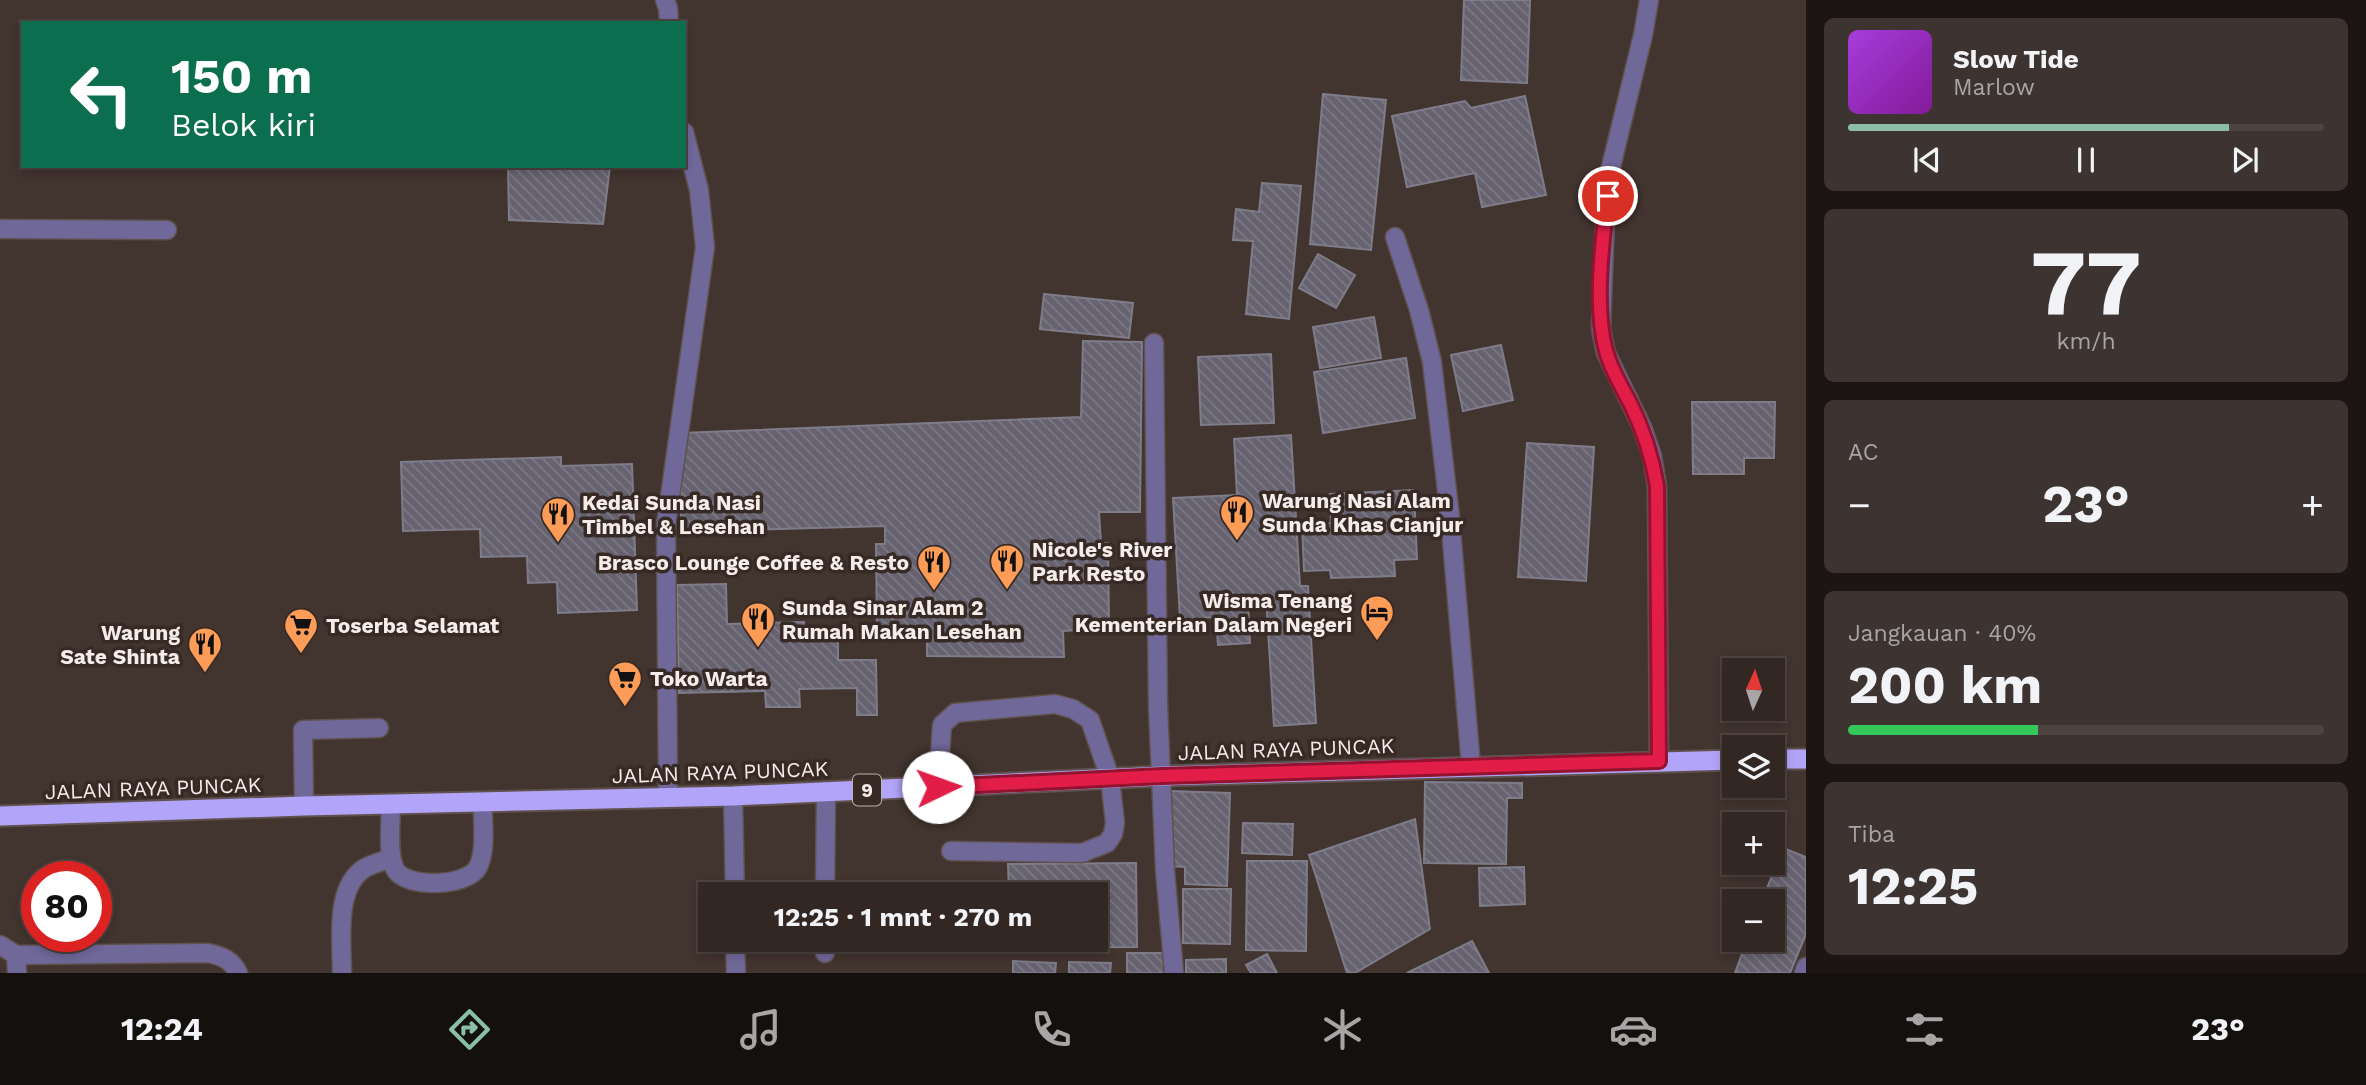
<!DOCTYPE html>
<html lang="id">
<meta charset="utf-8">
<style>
:root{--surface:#322723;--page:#3d3330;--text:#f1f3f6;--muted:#a8a5a6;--line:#4d4441;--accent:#8abfa5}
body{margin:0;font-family:"Work Sans",sans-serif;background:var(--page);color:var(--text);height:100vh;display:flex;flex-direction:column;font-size:26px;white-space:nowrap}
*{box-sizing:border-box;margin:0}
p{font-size:23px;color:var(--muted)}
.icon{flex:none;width:38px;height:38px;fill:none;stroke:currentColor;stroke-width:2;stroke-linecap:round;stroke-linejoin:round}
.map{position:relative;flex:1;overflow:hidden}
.details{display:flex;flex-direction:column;gap:18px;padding:18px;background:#1c1513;width:560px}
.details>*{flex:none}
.top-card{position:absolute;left:21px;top:21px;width:665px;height:147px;border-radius:0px;box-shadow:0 4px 10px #0003,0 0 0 2px var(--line);background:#0b6e4f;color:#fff;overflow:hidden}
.needle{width:46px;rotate:3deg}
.fabs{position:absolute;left:1722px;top:658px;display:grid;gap:14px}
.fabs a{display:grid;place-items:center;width:63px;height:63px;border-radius:0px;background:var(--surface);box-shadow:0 4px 10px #0003,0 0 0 2px var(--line);font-size:35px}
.speed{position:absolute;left:21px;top:861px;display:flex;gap:14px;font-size:35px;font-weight:700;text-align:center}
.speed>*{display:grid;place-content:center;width:91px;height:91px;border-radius:50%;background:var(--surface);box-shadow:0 4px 10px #0003,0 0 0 2px var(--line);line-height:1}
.speed .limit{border:10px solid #d22;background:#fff;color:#111}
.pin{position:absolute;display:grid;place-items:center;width:60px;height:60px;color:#fff;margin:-30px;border:4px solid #fff;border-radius:50%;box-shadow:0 2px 7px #0007}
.me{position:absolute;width:77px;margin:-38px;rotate:87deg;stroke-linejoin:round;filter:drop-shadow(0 0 5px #0008)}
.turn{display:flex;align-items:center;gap:24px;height:147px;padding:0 35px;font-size:32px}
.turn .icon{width:91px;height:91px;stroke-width:2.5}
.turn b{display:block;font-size:49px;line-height:60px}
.big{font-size:52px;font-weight:700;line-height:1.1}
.details .tile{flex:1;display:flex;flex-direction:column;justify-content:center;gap:10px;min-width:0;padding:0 24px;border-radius:10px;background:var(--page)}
.details .dial{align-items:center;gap:0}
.dial b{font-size:91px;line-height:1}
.song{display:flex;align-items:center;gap:21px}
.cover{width:84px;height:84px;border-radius:10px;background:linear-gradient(135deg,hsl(280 70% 55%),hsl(290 70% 35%))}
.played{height:7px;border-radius:4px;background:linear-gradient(90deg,var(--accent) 80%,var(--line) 80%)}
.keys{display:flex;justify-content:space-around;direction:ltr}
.heat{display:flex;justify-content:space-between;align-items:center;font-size:38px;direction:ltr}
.charge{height:10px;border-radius:5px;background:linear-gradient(90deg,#34c759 40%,var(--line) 0)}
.trip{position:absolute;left:698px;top:882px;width:410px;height:70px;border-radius:0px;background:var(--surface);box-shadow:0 4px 10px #0003,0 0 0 2px var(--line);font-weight:700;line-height:70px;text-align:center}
.dock{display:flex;height:112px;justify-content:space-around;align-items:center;background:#14100e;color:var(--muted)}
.dock .icon{width:49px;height:49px}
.dock .current{color:var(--accent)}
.dock b{font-size:32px;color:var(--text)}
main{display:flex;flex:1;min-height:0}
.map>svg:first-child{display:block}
.building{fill:url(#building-back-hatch);stroke:#7f7c8a;stroke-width:2}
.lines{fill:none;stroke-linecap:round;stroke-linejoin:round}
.service-casing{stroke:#5f514d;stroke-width:21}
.minor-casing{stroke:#5f514d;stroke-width:21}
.trunk-casing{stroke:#5f514d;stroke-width:23}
.service{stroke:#706899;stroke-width:18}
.minor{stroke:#706899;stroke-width:18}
.trunk{stroke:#b2a4f9;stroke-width:19}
.route-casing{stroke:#92132f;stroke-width:18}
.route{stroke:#e11d48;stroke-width:12}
.labels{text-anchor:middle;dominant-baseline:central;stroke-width:7;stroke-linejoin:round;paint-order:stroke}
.shield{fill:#372a25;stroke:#bdb2ae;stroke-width:2}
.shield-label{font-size:19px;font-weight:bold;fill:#f6ece9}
.poi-label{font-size:21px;font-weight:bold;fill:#f6ece9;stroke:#372a25;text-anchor:start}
.street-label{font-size:21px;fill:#f6ece9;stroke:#372a25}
</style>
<main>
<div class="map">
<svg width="1806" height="973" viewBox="0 0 1806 973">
<defs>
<pattern id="building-back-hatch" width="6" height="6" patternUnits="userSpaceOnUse" patternTransform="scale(1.75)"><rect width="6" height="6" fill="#666270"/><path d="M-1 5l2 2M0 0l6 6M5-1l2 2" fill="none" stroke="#7c7984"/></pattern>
</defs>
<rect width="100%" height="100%" fill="#42342f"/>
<g class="building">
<polygon points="1464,0 1530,0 1527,83 1461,80"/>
<polygon points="1323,94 1386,100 1371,250 1310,244"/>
<polygon points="1525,96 1546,195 1482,207 1475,173 1407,187 1392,116 1465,101 1471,108"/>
<polygon points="508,166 610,166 603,224 509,220"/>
<polygon points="1262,183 1301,186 1289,319 1246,314 1253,241 1233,240 1236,209 1259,212"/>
<polygon points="1318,254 1355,275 1336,308 1299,288"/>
<polygon points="1044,294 1133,303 1129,338 1040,329"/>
<polygon points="1374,317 1381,358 1320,368 1313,327"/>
<polygon points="1083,341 1142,342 1140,512 1099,512 1101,543 1108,543 1109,628 1063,631 1064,657 927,656 927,635 877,637 876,544 885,544 885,526 681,532 681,433 1081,417"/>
<polygon points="1501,345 1513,400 1463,411 1451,355"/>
<polygon points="1271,354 1274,423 1201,425 1198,357"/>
<polygon points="1406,358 1415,418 1323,433 1314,372"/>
<polygon points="1692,402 1775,402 1774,458 1744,458 1744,474 1693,474"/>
<polygon points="1291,435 1300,586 1308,586 1316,723 1274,726 1266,598 1248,600 1250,643 1218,645 1216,617 1180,619 1173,498 1237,495 1234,439"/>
<polygon points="1527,443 1594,447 1586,581 1518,577"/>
<polygon points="561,457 561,466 632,464 637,610 558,613 557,582 528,583 527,556 481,557 480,529 403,531 401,462"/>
<polygon points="1414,490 1417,559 1394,560 1395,576 1331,578 1330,570 1304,571 1302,524 1331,523 1330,494"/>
<polygon points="726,584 727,624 804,622 804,637 838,636 838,660 876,660 877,715 857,715 857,688 799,689 800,707 766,707 765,691 679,693 677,585"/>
<polygon points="1425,782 1522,783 1522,798 1507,798 1506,864 1424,863"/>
<polygon points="1171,791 1230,793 1227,886 1185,884 1185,867 1169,866"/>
<polygon points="1415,819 1430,929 1355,973 1347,973 1309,855"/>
<polygon points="1243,823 1293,824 1292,855 1242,853"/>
<polygon points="1783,848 1806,857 1806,934 1790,973 1735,973 1747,940 1773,940 1773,901 1762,901"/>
<polygon points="1247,861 1307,861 1306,951 1246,950"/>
<polygon points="1136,863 1137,947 1010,948 1010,940 1096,940 1096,894 1009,894 1008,864"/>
<polygon points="1524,867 1525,904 1480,906 1479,868"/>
<polygon points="1183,889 1231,889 1230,944 1183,943"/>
<polygon points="1472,941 1489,973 1407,973"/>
<rect x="1127" y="953" width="44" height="20"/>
<polygon points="1267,954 1277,973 1251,973 1246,965"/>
<polygon points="1226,959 1226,973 1186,973 1186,960"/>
<polygon points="1013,961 1056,963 1055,973 1013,973"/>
<polygon points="1069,962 1111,963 1110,973 1069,973"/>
</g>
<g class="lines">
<g class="service-casing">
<g id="service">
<polyline points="0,229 167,230"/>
<polyline points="1395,237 1419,310 1432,362 1450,517 1471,766"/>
<polyline points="938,787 942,725 955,713 1055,704 1073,709 1090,720 1110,778 1115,823 1113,834 1107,843 1082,853 951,851"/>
<path d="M391,804C391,821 387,854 395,869C405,889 468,887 478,867C487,849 482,822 483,802"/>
<polyline points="304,806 303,730 379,728"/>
<polyline points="825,894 826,791"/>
<polyline points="0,945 16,955 17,973"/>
<polyline points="825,953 825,940"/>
<path d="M16,955L208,953C222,956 232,960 238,973"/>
<path d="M342,973C342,941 334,887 365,868C372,864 383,861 391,858"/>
</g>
</g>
<g class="minor-casing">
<g id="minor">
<polyline points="665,0 668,8 669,23"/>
<polyline points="1649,0 1643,35 1610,171 1605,221 1601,329 1606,353 1642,427 1652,456 1657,486 1659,761"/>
<polyline points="1154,343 1158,706 1165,870 1174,973"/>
<polyline points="668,796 666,525 705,247 699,190 684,132"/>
<polyline points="733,796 735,894"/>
<polyline points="735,940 736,973"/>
<polyline points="1804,973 1806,967"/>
</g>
</g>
<g class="trunk-casing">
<g id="trunk">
<polyline points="1773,759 1806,759"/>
<polyline points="0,816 304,806 733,796 1162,776 1734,760"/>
</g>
</g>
<use href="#service" class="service"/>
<use href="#minor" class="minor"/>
<use href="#trunk" class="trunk"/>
</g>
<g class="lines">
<g class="route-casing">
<path id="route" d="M938,787L1162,776L1659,761L1657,486C1652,457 1644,431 1631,405C1622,387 1611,370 1606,351C1594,308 1602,241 1608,196"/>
</g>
<use href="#route" class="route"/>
</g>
<defs>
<g id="restaurant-pin" transform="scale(1.75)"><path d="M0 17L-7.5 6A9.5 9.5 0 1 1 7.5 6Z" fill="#fd9c57" stroke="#372a25"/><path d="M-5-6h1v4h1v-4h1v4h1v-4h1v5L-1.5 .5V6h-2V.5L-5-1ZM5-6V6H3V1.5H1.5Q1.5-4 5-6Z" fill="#111"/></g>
<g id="hotel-pin" transform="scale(1.75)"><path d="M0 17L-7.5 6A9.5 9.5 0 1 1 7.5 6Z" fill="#fd9c57" stroke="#372a25"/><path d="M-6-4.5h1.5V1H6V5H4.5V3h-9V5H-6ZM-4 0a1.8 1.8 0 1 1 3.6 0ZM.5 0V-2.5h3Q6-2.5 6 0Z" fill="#111"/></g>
<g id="supermarket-pin" transform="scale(1.75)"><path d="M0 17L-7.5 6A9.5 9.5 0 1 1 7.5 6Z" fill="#fd9c57" stroke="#372a25"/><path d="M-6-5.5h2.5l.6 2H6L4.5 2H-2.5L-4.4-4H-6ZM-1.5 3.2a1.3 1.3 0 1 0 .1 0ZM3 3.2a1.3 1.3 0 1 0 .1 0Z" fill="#111"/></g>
</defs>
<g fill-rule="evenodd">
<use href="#restaurant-pin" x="1237" y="512"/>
<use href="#restaurant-pin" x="558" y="514"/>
<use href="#restaurant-pin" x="1007" y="561"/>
<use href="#restaurant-pin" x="934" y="562"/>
<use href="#hotel-pin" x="1377" y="612"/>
<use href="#restaurant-pin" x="758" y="619"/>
<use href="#supermarket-pin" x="301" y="625"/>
<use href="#restaurant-pin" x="205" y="644"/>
<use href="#supermarket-pin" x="625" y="678"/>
</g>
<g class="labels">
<rect class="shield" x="853" y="774.5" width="28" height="31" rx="5"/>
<g class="shield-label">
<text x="867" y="790">9</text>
</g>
<g class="poi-label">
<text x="1262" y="500">Warung Nasi Alam<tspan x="1262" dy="24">Sunda Khas Cianjur</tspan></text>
<text x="582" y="502">Kedai Sunda Nasi<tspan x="582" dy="24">Timbel &amp; Lesehan</tspan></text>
<text x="1032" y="549">Nicole's River<tspan x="1032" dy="24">Park Resto</tspan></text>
<text x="909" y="562" text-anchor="end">Brasco Lounge Coffee &amp; Resto</text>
<text x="1352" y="600" text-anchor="end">Wisma Tenang<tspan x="1352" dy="24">Kementerian Dalam Negeri</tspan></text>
<text x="782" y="607">Sunda Sinar Alam 2<tspan x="782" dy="24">Rumah Makan Lesehan</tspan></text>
<text x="326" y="625">Toserba Selamat</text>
<text x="180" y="632" text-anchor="end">Warung<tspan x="180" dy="24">Sate Shinta</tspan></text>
<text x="650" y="678">Toko Warta</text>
</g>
<g class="street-label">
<text transform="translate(1286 749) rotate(-2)">JALAN RAYA PUNCAK</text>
<text transform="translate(720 772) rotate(-2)">JALAN RAYA PUNCAK</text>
<text transform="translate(153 788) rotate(-2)">JALAN RAYA PUNCAK</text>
</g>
</g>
</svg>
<div class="fabs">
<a><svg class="needle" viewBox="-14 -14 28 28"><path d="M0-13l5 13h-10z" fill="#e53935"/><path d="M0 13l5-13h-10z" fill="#a8a5a6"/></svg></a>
<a><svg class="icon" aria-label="layers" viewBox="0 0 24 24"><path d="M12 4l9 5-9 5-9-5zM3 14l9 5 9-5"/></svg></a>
<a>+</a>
<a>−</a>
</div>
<div class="speed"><div class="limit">80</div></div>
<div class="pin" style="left:1608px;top:196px;background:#d93025"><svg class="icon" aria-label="arrive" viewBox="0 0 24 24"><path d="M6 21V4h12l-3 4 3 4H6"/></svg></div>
<svg class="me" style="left:938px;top:787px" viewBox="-20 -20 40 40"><circle r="19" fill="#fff"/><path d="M0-13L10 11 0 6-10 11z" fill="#e11d48"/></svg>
<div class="trip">12:25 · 1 mnt · 270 m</div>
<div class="top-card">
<div class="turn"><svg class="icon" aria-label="left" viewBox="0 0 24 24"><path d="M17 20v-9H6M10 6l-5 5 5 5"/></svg><div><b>150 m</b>Belok kiri</div></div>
</div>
</div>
<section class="details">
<div class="tile">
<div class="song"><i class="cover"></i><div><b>Slow Tide</b><p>Marlow</p></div></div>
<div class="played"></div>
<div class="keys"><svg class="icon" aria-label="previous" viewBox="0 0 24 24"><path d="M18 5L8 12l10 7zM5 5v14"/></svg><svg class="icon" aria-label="pause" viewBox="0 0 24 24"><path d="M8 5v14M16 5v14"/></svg><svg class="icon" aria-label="next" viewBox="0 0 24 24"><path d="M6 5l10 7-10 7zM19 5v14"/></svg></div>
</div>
<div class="tile dial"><b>77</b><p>km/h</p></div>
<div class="tile"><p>AC</p>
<div class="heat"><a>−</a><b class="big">23°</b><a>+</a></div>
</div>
<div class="tile"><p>Jangkauan · 40%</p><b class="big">200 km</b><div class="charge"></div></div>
<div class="tile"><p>Tiba</p><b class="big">12:25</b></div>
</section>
</main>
<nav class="dock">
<b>12:24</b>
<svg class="icon current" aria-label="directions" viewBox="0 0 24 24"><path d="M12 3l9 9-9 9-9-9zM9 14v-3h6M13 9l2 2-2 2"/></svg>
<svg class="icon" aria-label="music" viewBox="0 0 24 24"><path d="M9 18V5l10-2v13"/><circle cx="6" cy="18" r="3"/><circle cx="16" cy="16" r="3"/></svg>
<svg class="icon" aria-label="phone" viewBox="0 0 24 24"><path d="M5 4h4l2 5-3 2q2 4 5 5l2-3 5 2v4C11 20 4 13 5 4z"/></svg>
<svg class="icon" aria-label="climate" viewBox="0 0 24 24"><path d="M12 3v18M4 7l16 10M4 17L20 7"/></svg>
<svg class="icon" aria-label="car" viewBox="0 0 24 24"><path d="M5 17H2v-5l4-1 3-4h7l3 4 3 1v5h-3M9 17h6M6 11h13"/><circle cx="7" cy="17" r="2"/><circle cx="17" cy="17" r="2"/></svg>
<svg class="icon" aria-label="filters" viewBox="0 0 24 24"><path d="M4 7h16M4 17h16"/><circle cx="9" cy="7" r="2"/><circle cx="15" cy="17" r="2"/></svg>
<b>23°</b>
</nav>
